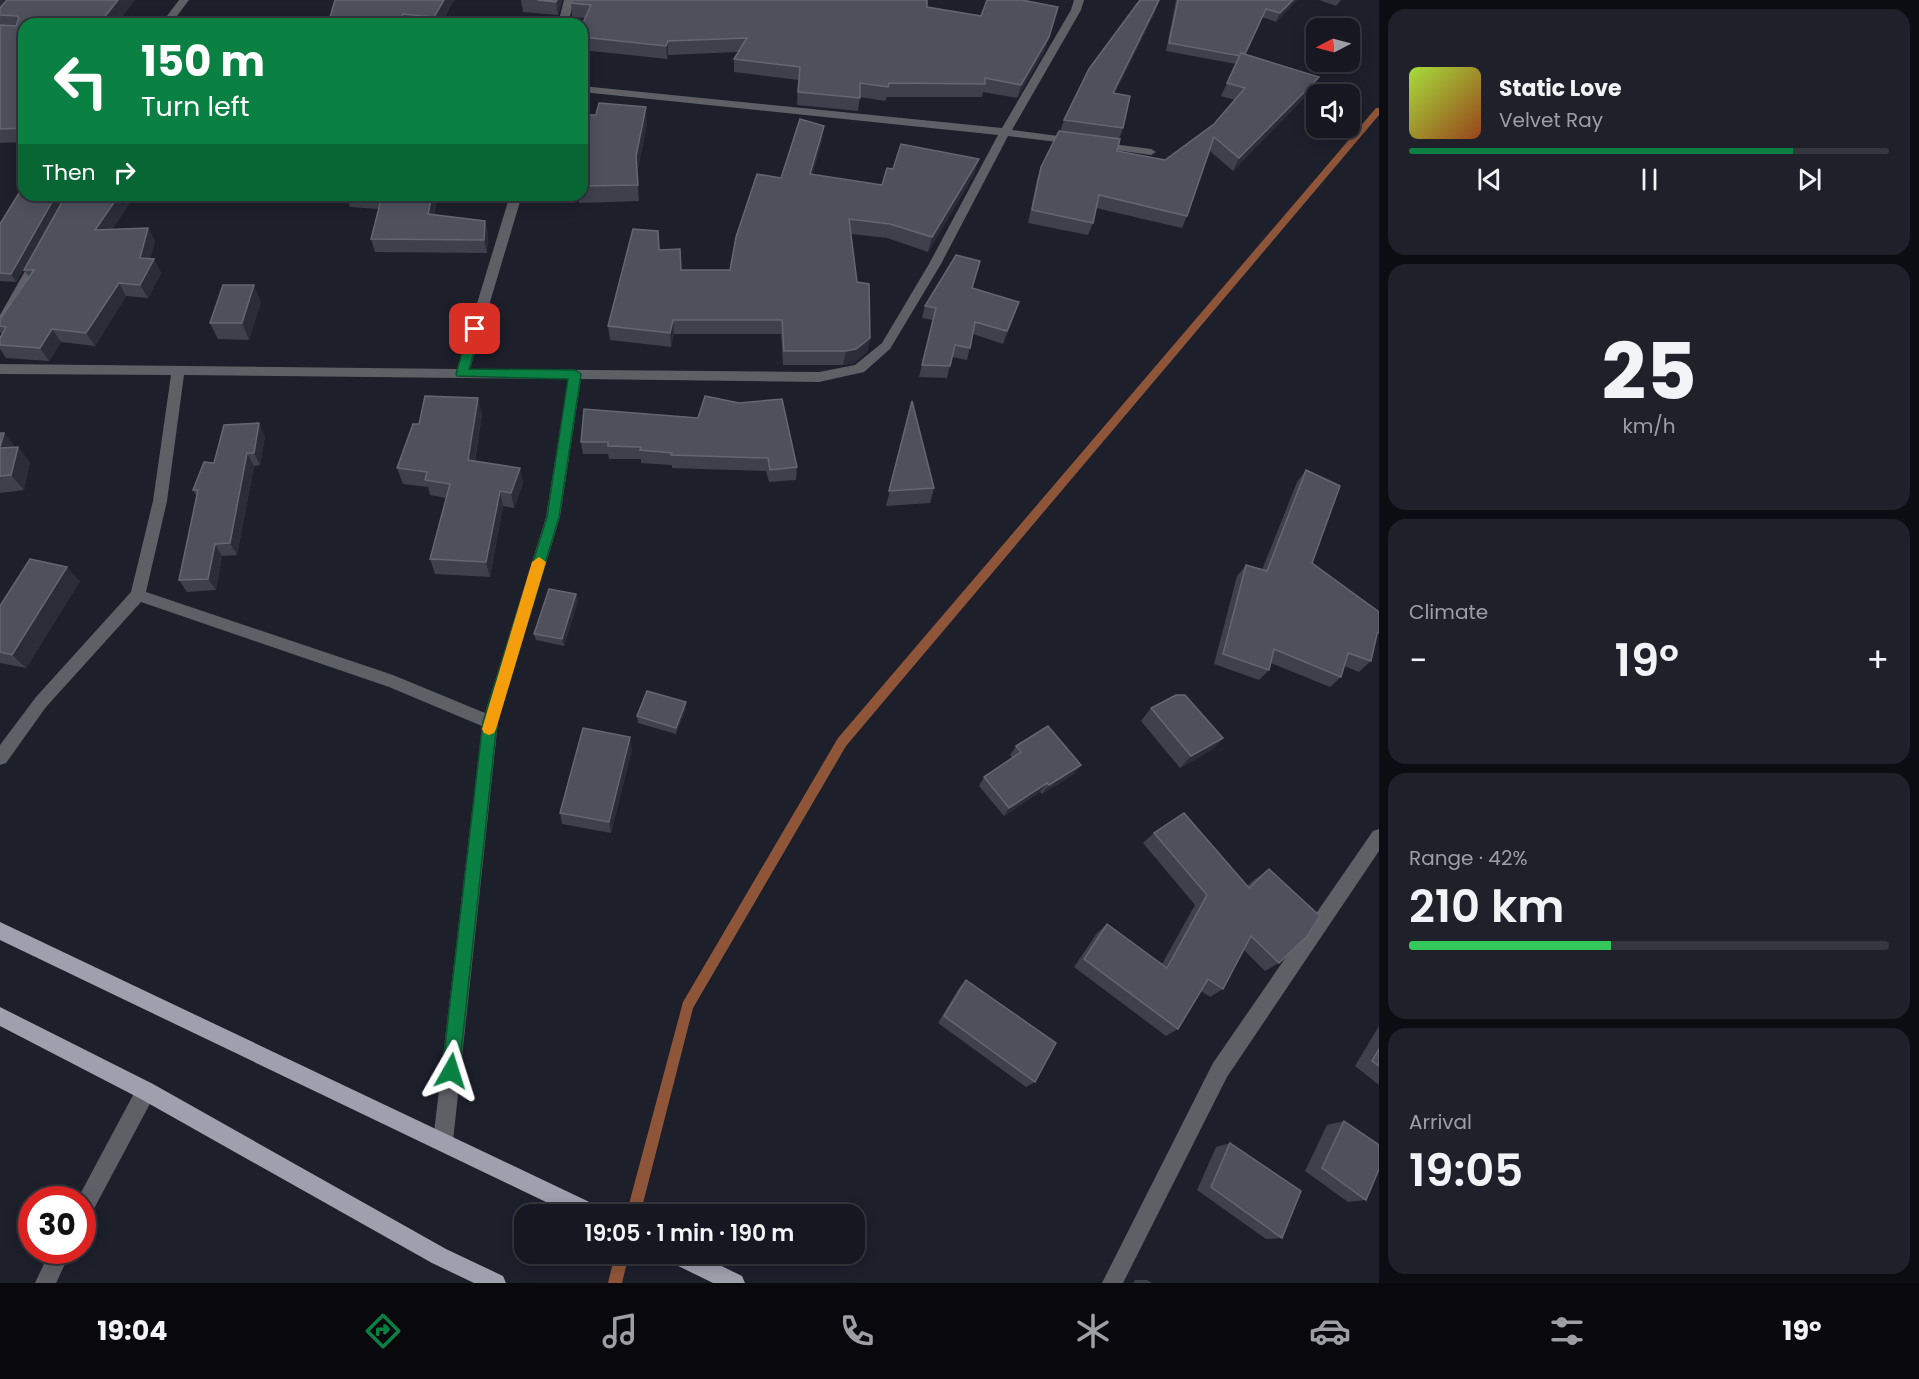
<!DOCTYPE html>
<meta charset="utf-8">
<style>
:root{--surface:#161720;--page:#1f2029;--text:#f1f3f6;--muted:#9e9fa5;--line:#35363e;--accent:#0b8043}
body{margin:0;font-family:Poppins,sans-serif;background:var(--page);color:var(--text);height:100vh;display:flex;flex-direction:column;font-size:22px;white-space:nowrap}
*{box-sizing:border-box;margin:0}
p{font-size:20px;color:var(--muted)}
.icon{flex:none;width:33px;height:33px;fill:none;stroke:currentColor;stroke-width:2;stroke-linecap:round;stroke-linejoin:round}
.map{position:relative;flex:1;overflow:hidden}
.sheet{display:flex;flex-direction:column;gap:9px;padding:9px;background:#0c0d12;width:540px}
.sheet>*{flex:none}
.top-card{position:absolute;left:18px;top:18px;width:570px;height:183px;border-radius:18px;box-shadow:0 3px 15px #0003,0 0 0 2px var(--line);background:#0b8043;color:#fff;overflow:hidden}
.needle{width:39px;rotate:264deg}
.controls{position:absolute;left:1306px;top:18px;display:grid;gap:12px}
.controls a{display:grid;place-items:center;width:54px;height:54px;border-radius:12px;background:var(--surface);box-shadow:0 3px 15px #0003,0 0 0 2px var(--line);font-size:30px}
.speed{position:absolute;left:18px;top:1186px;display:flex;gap:12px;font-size:30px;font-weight:700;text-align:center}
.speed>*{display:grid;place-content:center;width:78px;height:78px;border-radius:50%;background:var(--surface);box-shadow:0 3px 15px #0003,0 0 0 2px var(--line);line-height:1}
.speed .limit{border:9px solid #d22;background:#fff;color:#111}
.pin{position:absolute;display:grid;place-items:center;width:51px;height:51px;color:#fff;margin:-26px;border-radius:12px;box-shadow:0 3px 9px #0006}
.me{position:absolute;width:66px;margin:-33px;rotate:6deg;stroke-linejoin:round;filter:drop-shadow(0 0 4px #0008)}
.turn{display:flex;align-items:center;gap:21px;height:126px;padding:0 24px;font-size:27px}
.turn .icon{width:78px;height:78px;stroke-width:2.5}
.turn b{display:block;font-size:42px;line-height:51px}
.then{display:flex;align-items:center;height:57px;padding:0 24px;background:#0003;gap:12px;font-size:22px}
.big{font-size:45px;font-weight:600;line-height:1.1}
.sheet .widget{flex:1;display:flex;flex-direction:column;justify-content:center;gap:9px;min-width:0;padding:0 21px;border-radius:18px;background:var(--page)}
.sheet .dial{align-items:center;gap:0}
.dial b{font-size:78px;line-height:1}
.song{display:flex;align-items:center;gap:18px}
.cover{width:72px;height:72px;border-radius:9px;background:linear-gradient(135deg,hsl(80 70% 55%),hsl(20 70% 35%))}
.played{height:6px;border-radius:3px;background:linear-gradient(90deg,var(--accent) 80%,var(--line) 80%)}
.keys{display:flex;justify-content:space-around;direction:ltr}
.heat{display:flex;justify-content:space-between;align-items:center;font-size:33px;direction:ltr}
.charge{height:9px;border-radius:4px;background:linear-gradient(90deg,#34c759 42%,var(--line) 0)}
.trip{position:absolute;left:514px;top:1204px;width:351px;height:60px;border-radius:18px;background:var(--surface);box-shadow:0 3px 15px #0003,0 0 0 2px var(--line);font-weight:600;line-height:60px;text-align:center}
.tabs{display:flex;height:96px;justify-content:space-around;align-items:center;background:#09090d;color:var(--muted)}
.tabs .icon{width:42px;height:42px}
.tabs .current{color:var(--accent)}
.tabs b{font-size:27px;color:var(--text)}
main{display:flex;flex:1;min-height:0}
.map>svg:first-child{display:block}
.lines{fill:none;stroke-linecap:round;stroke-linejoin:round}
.stream{fill:#8f5539;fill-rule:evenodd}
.minor{fill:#5f6066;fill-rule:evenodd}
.major{fill:#9ea0ad;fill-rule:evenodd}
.wall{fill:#3e404c}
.shaded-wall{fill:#2a2c38}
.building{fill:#4e505c;stroke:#646671;stroke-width:1.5}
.route{fill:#0b8043;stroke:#07532c;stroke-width:1.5}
.slow{fill:#f59e0b}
</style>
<main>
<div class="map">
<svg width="1379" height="1283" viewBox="0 0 1379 1283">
<rect width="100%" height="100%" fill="#1d1f2b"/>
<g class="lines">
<g class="stream">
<polygon points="1376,108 1379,108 1379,115 846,746 693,1008 640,1215 626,1215 683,1002 838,738"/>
<polygon points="615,1254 629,1254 622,1283 608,1283"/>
</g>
<g class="minor">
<polygon points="179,0 189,0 171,24 161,24"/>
<polygon points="564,0 574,0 568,24 558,24"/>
<path d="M1074,0H1084L1081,10L1012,130L1074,138L1079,141L1074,144L1008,136L941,264L890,349L864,372L819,382L581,379L560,517L498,722L453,1141L450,1148L443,1151L436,1148L433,1141L482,726L389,687L141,602L46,707L6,763L0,765V745L36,697L131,592L153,501L171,375L0,374V364L457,369L510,195H522L470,369L819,372L855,365L882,343L929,264L998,135L582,92V86L1002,128L1071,10ZM184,375L568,379L546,517L485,713L393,675L146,592L167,501Z"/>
<polygon points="1098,142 1151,149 1156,152 1151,155 1094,147 1094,143"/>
<polygon points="37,256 43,260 4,329 0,330 0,315 33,257"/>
<polygon points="1379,829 1379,851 1227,1077 1123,1283 1102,1283 1213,1063 1373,831"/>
<polygon points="146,1082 153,1084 155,1091 153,1098 89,1218 82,1221 82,1200 77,1200 139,1084"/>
<polygon points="50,1251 71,1251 56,1283 35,1283"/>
</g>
<g class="major">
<polygon points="0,922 602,1208 605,1215 573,1215 0,940"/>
<polygon points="0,1007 153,1084 446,1249 503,1276 506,1283 474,1283 432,1263 139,1098 0,1026"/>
<polygon points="665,1254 697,1254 742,1276 745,1283 713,1283 668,1261"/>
</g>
</g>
<g class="wall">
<polygon points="0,0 135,0 116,24 24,24 24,142 0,143"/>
<polygon points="335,0 454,0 441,24 328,24"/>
<polygon points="521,0 562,0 558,15 523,12"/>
<polygon points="1159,0 1155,12 1115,93 1123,128 1119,139 1117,151 1165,160 1214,124 1235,100 1221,96 1236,64 1166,51 1176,0 1297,0 1276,22 1262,17 1245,54 1312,90 1233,171 1210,151 1187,216 1182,228 1096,208 1093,223 1088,235 1028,223 1037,179 1041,167 1060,132 1064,120"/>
<polygon points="1319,0 1341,0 1336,6"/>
<polygon points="571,3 927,7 1045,50 1017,98 983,92 982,97 887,97 885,101 860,97 858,111 797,105 798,80 734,72 734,59 738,52 668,55 667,59 582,50 582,25 585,18 572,17"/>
<polygon points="582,115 647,124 637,173 639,201 579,203 578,195 582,195"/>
<polygon points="822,141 812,175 882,185 893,169 975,173 928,252 887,238 851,234 857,282 870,338 867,352 854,363 843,365 783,365 781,334 674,334 671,347 610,340 608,326 659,250 681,270 730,270 781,178"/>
<polygon points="24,195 135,195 112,229 148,228 155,241 150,259 154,259 161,273 148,298 126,296 95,346 61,342 49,361 6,358 0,349 0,338 2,334 0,332 0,319 29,277 24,270 62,203 16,282 0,281 0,224"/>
<polygon points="346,195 438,195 434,215 485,221 488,235 487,253 375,252 371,239 379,209 350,207"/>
<polygon points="972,288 1015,314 1003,344 973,334 967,360 952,357 947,378 919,377 933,320 922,318 925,306"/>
<polygon points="261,302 249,340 218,339 210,323"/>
<polygon points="912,401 934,488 930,503 886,506"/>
<polygon points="482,414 475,461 523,483 514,508 503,506 490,577 435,574 430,559 446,498 430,495 428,487 403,484 397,468 419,424"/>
<polygon points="698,418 797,467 796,480 769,482 766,471 672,468 672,465 641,463 641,459 609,459 608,454 583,454 581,442"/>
<polygon points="0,433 4,433 15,447 30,462 24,490 0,493"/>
<polygon points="265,436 260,465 254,466 237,555 222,556 216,590 187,592 179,580 197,497 193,490 214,463"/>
<polygon points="1306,470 1312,563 1377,634 1371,661 1359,672 1344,666 1341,677 1330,687 1271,663 1269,670 1259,680 1214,664 1237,576 1246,565 1262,570 1297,482"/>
<polygon points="80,581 26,668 0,663 0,606"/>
<polygon points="576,594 578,601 564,646 536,640 534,634"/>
<polygon points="686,708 676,734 638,723 637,716"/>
<polygon points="1151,708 1223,738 1211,750 1180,768 1141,721"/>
<polygon points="1016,746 1081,765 1074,774 1042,794 1040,792 1004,816 979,786 984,777 1012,758 1010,755"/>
<polygon points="632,749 611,833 562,824 560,813"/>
<polygon points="1154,833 1247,886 1255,879 1269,869 1279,963 1265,971 1244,950 1223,989 1210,997 1201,991 1178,1029 1166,1036 1074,967 1097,933 1107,924 1162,964 1195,905 1143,843"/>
<polygon points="966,980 1035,1082 1026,1087 938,1023 959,988"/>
<polygon points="1379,1026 1379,1085 1355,1066"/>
<polygon points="1344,1121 1366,1200 1348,1202 1305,1171 1327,1125"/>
<polygon points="1230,1143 1282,1238 1266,1239 1197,1190 1216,1147"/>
<polygon points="1135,1280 1147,1280 1152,1283 1133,1283"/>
</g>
<g class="shaded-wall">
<polygon points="0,0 9,0 0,11"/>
<polygon points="118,0 135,0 116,24 99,24"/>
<polygon points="444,0 454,0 441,24 435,24 434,17"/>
<polygon points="557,0 562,0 558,15 556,2"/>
<polygon points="1159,0 1155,12 1108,107 1113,93"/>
<polygon points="1293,0 1297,0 1276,22 1280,13"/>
<polygon points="1058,7 1045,50 1017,98 1021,85"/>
<polygon points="403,14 405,24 398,24"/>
<polygon points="668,41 668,55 667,59 666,46"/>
<polygon points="1319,77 1312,90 1233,171 1239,158"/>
<polygon points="646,107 647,124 637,173 636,156"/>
<polygon points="824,126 822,141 808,189 810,174"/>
<polygon points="979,159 975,173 928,252 932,237"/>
<polygon points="56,195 66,195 16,282 11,274"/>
<polygon points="119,195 135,195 103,244 95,230"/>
<polygon points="432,195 438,195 431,228 428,214"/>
<polygon points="485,221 488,235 487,253 484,240"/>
<polygon points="148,228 155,241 147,272 140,258"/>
<polygon points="154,259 161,273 148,298 140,285"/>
<polygon points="119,283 126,296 95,346 86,333"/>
<polygon points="254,285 261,302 249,340 242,323"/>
<polygon points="1019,302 1015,314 1003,344 1007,331"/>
<polygon points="673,320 674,334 671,347 670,333"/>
<polygon points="52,329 61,342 49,361 40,348"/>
<polygon points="870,338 867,352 854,363 843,365 846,351"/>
<polygon points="478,398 482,414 472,475 468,460"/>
<polygon points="259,423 265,436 260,465 254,453"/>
<polygon points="4,433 16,448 0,449"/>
<polygon points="18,447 30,462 24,490 11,475"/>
<polygon points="247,453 254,466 237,555 230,543"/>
<polygon points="520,468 523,483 514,508 511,493"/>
<polygon points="500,491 503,506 490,577 486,562"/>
<polygon points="215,544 222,556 216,590 208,579"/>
<polygon points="67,567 80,581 26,668 12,655"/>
<polygon points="576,594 578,601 564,646 562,639"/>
<polygon points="686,702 686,708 676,734 676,728"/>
<polygon points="630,737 632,749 611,833 609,822"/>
<polygon points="1223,738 1211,750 1180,768 1191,756"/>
<polygon points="1081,765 1074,774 1042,794 1049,785"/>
<polygon points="1047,783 1040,792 1004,816 1009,808"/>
</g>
<g class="building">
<polygon points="7,0 118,0 99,24 24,24 24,128 0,129 0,25 16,26 19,18 17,16 0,15 0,8"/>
<polygon points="335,0 444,0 434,17 403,14 398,24 328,24"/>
<polygon points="537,0 557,0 556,2"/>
<polygon points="572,0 927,0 927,7 981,16 987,0 1022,0 1058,7 1049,37 1021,85 985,78 985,84 889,83 888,87 860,83 860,98 798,92 800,67 734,59 747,38 668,41 666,46 582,37 582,25 591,5 571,3"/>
<polygon points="1140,0 1159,0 1113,93 1130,96 1123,128 1064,120 1089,69"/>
<polygon points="1178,0 1293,0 1280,13 1266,9 1245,54 1241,53 1240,56 1169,43"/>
<polygon points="1241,53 1319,77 1239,158 1214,137 1187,216 1099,195 1093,223 1032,210 1041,167 1059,131 1120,139 1117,151 1165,160 1214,124 1245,88 1227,83"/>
<polygon points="599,103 646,107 636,156 638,185 582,186 582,115 596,115"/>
<polygon points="800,119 824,126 810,174 882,185 887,168 893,169 901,144 979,159 932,237 890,224 849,219 857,282 869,284 870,338 856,349 846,351 784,351 782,320 673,320 670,333 608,326 633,229 658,231 659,250 680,249 681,270 730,270 736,237 757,174 781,178"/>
<polygon points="24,185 24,195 56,195 11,274 0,273 0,224"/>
<polygon points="66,195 119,195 95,230 148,228 140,258 154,259 140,285 119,283 86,333 52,329 40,348 0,345 0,338 6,327 0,326 0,319 34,270 24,270"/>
<polygon points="371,195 432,195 428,214 485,221 484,240 371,239 382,196"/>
<polygon points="956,255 980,261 972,288 1019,302 1007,331 975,322 970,348 955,345 950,366 922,365 936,308 925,306"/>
<polygon points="223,285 254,285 242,323 210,323"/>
<polygon points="425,396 478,398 468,460 520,468 511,493 500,491 486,562 430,559 450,484 425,480 427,472 397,468 413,424 419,424"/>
<polygon points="705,396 739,403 782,399 797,467 770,470 768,458 671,455 672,453 640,450 641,447 608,446 608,442 581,442 584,409 698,418"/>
<polygon points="912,401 934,488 889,491"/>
<polygon points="259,423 254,453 247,453 230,543 215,544 208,579 179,580 198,490 193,490 204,462 214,463 224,425"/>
<polygon points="0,433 4,433 0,447"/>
<polygon points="18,447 11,475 0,476 0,448"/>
<polygon points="1306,470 1340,486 1312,563 1379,612 1379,632 1377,634 1371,661 1348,653 1341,677 1274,649 1269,670 1223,654 1246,565 1267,571"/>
<polygon points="30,559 67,567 12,655 0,652 0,606"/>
<polygon points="549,589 576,594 562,639 534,634"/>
<polygon points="647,691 686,702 676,728 637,716"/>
<polygon points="1176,695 1185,695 1223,738 1191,756 1151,708"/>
<polygon points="1048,726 1081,765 1049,785 1047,783 1009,808 984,777 1021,752 1016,746"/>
<polygon points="583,728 630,737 609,822 560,813"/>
<polygon points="1184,813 1249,888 1269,869 1320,916 1307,936 1279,963 1251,936 1223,989 1208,979 1178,1029 1084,959 1107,924 1167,968 1207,895 1154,833"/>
<polygon points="966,980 1056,1043 1035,1082 944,1016"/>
<polygon points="1379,1049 1379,1066 1372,1061"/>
<polygon points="1344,1121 1379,1145 1379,1169 1366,1200 1322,1168"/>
<polygon points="1230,1143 1301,1191 1282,1238 1211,1187"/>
</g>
<polygon class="route" points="475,325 481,329 469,369 575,370 581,374 559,517 497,722 459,1071 457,1077 451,1079 445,1077 442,1071 483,722 547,517 568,379 457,376 456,374 469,329"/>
<polygon class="slow" points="539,557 546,562 496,729 494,733 489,735 484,733 482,729 532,562"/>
</svg>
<div class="controls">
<a><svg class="needle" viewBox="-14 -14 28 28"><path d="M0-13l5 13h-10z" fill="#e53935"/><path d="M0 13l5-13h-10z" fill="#9e9fa5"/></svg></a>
<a><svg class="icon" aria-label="sound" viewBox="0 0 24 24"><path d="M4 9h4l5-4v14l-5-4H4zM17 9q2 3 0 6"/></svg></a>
</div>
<div class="speed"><div class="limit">30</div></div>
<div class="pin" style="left:475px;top:329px;background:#d93025"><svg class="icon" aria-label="arrive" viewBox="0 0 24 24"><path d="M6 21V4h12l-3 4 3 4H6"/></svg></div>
<svg class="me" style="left:451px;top:1071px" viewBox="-20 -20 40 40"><path d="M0-17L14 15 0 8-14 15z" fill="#0b8043" stroke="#fff" stroke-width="4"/></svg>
<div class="trip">19:05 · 1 min · 190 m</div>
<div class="top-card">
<div class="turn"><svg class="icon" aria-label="left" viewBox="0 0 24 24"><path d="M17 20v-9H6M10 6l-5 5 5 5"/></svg><div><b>150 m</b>Turn left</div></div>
<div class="then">Then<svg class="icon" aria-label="right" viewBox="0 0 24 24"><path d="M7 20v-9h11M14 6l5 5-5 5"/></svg></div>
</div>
</div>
<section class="sheet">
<div class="widget">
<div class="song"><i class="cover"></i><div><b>Static Love</b><p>Velvet Ray</p></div></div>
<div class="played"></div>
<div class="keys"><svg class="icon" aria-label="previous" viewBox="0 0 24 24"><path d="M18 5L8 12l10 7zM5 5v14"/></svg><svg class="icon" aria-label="pause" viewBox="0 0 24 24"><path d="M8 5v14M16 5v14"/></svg><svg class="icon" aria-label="next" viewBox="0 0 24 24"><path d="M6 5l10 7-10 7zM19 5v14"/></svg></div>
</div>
<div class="widget dial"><b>25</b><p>km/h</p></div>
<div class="widget"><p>Climate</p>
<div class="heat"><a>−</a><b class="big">19°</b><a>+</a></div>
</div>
<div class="widget"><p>Range · 42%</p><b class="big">210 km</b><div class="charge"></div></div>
<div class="widget"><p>Arrival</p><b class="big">19:05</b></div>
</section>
</main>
<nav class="tabs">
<b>19:04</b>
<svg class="icon current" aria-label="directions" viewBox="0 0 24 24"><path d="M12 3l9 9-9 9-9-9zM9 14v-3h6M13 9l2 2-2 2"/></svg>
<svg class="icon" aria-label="music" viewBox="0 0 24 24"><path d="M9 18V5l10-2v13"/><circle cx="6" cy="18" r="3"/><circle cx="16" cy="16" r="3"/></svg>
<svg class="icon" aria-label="phone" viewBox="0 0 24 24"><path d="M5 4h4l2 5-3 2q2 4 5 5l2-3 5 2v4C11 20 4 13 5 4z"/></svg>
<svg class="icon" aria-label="climate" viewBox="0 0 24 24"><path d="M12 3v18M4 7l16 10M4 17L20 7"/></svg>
<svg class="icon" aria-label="car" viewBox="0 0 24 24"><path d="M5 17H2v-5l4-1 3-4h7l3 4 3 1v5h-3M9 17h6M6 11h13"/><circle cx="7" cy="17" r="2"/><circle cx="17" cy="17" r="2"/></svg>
<svg class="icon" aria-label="filters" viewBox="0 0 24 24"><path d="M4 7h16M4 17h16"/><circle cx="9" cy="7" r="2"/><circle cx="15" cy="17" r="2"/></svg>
<b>19°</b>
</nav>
